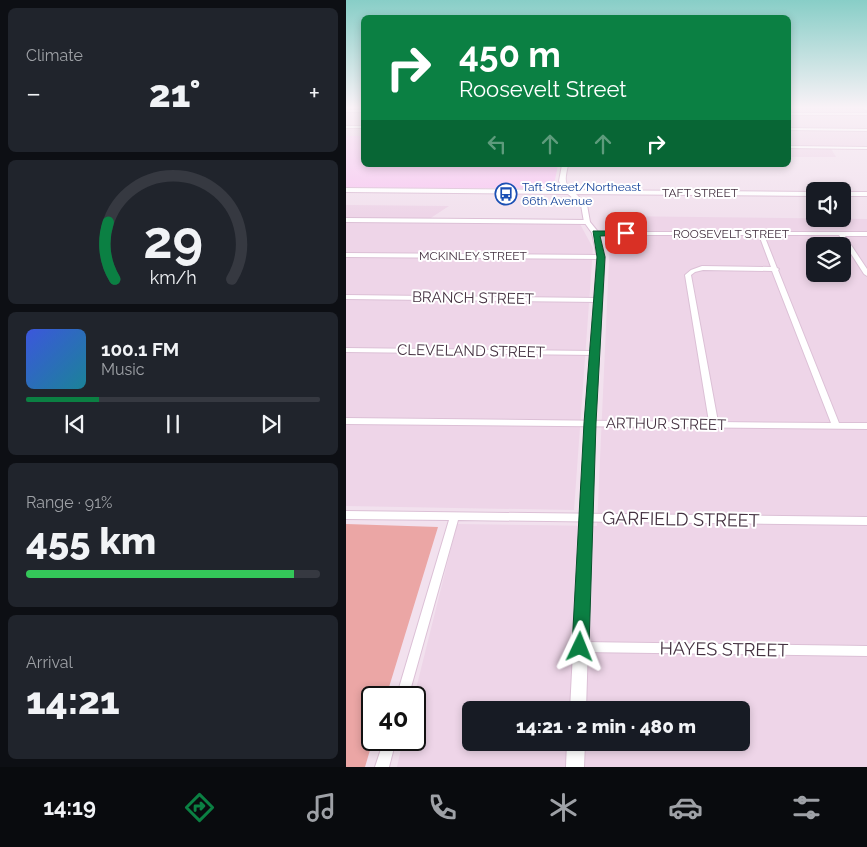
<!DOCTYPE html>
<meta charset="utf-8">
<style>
:root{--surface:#171b24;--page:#20242c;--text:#f1f3f6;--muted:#9ea1a6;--line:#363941;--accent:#0b8043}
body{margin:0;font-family:Raleway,sans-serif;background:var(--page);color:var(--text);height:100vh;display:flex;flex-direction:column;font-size:19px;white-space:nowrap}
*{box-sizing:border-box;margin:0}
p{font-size:16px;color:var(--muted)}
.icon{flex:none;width:28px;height:28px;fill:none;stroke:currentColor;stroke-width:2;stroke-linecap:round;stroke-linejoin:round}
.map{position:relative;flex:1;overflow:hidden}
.panel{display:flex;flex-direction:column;gap:8px;padding:8px;background:#0d0f14;width:346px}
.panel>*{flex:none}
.hud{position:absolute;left:15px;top:15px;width:430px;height:152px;border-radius:8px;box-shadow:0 2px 8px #0003;background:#0b8043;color:#fff;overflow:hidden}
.tools{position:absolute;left:460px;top:182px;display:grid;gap:10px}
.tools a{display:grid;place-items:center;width:45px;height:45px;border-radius:8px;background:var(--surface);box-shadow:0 2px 8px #0003;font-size:25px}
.speed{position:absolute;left:15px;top:686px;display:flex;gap:10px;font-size:25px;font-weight:700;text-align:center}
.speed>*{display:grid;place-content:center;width:65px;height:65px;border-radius:50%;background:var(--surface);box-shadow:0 2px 8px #0003;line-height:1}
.speed .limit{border:2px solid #111;border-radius:8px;background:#fff;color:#111}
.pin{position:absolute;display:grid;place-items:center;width:42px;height:42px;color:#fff;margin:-21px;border-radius:10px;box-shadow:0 2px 8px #0006}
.me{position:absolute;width:55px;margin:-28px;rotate:2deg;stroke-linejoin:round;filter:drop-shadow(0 0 4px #0008)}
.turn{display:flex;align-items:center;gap:18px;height:105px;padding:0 15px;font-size:22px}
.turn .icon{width:65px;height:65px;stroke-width:2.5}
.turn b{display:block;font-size:35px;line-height:42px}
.lanes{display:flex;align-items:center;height:48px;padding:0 15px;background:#0003;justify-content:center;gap:25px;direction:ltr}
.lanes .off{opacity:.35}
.big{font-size:38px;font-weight:800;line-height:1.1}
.panel .tile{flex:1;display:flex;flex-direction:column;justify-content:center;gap:8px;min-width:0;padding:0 18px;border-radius:8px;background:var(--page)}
.panel .dial{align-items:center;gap:0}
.dial svg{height:130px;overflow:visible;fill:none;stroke:var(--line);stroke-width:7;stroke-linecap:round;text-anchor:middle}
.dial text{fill:var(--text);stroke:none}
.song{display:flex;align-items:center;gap:15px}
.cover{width:60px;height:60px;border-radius:8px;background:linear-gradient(135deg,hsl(230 70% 55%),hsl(190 70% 35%))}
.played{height:5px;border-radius:2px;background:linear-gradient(90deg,var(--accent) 25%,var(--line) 25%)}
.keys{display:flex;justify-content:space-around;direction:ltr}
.heat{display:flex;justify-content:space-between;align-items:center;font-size:28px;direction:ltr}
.charge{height:8px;border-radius:4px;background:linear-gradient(90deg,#34c759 91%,var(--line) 0)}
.trip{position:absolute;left:116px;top:701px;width:288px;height:50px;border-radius:8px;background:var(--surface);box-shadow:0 2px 8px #0003;font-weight:800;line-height:50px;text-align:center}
.menu{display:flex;height:80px;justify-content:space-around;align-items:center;background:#090b0e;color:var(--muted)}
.menu .icon{width:35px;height:35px}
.menu .on{color:var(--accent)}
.menu b{font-size:22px;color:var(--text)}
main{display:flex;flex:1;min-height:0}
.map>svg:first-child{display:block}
.residential{fill:#eed5e8;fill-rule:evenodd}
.commercial{fill:#f7c9f1}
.green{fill:#eba6a5}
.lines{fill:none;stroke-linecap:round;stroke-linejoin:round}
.minor-casing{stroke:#dcc0d6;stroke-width:2}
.tertiary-casing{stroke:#dcc0d6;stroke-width:2}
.minor{fill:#fff;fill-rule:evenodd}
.tertiary{fill:#fff;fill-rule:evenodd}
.route{fill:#0b8043;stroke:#07532c}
.labels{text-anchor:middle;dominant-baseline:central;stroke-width:4;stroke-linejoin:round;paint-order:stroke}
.far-transit-label{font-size:12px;fill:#164399;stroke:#fff;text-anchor:start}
.far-street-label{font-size:12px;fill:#443140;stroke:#fff}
.street-label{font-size:15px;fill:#443140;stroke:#fff}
.near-street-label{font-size:18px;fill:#443140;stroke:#fff}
</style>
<main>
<section class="panel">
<div class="tile"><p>Climate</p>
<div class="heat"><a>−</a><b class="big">21°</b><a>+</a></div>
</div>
<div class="tile dial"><svg viewBox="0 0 100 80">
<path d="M14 69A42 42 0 1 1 86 69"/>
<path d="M14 69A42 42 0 0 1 10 34" stroke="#0b8043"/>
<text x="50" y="56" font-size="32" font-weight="700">29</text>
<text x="50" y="72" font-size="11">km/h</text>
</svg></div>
<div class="tile">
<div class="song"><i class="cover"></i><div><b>100.1 FM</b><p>Music</p></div></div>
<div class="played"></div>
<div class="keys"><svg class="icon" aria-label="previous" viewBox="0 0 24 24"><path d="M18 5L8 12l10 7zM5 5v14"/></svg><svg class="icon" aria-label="pause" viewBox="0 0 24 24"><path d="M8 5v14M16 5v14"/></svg><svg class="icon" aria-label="next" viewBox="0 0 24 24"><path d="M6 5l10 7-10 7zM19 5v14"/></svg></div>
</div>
<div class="tile"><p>Range · 91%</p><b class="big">455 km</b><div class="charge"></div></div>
<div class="tile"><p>Arrival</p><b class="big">14:21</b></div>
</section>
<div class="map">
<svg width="521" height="767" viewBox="0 0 521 767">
<rect width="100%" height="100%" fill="#f2e1ee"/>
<g class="residential">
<rect x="0" y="107" width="17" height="29"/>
<polygon points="442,107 521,107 521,147 484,147 490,157 443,157"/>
<polygon points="0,205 103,206 77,223 234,224 247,248 228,510 0,506"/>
<path d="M265,216L521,219V767H51L57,740H69L68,697L111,524L251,526ZM469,246H496V274H469ZM125,710H395V742H125Z"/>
</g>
<polygon class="commercial" points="0,136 17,136 18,165 212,165 208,185 199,188 0,188"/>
<polygon class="green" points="0,524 92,527 40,697 26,698 27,740 19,767 0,767"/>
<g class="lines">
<g class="minor-casing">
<g id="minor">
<rect x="0" y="110" width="18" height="2"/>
<rect x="442" y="113" width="79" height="2"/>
<rect x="0" y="126" width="18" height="2"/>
<polygon points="442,128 521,129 521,131 442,130"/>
<polygon points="442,146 521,147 521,149 442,148"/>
<polygon points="0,218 241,220 244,222 241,224 0,222"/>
<path d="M247,232H521V236H499L521,269V276L518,274L493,235H418L431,268L433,269L432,270L493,423H521V429L0,424V418L363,422L339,275L345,270L356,266L425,267L413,235H249L247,234ZM357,270L426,271L485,423L372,422L345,275L349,272Z"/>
<polygon points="0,253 255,255 258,257 255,259 0,257"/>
<polygon points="0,295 253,298 256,300 253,302 0,299"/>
<polygon points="0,348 249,351 253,353 249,355 0,352"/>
<polygon points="0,511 521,517 521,525 112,520 62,698 50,698 103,520 0,519"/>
<polygon points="235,642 521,646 521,656 235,652 231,651 229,647 231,643"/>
<polygon points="38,740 50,740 43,767 29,767"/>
</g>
</g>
<g class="tertiary-casing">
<g id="tertiary">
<polygon points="516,107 521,107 521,111"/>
<path d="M216,165H222C220,175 217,183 225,190L469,192V196L230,194L241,205L244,222L253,233L259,257L249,423L240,710H224L239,423L251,257L246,233L238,222L235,205L222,194L0,192V188L217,190L213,181Z"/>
<rect x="496" y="192" width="25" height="4"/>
<polygon points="221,742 239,742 238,767 220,767"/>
</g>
</g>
<use href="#minor" class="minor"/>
<use href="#tertiary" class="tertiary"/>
</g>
<linearGradient id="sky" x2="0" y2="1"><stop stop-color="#88cec7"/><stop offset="0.5" stop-color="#f9f2f7"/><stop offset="1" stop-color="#f9f2f7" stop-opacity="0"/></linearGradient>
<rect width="521" height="215" fill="url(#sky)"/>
<polygon class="route" points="247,231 280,231 284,233 280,235 254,236 259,257 250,423 243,647 241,653 234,655 228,653 226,647 238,423 251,257"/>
<defs>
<g id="bus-ring" transform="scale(1.125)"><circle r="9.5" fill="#fff" stroke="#1a4fb4" stroke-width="1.5"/><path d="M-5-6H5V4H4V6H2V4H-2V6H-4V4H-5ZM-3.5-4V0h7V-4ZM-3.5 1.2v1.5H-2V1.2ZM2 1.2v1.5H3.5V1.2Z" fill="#1a4fb4"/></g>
</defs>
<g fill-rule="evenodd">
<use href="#bus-ring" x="160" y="194"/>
</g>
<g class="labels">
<g class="far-transit-label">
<text x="176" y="187">Taft Street/Northeast<tspan x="176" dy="14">66th Avenue</tspan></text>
</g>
<g class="far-street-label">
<text x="354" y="193">TAFT STREET</text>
<text x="385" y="234">ROOSEVELT STREET</text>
<text x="127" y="256">MCKINLEY STREET</text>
</g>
<g class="street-label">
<text transform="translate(127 298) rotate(1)">BRANCH STREET</text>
<text transform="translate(125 351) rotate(1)">CLEVELAND STREET</text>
<text transform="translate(320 424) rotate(1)">ARTHUR STREET</text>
</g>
<g class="near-street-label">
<text transform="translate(335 519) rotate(1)">GARFIELD STREET</text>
<text transform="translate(378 649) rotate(1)">HAYES STREET</text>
</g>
</g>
</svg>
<div class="tools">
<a><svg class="icon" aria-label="sound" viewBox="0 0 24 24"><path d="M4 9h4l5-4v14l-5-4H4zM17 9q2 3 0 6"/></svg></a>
<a><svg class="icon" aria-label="layers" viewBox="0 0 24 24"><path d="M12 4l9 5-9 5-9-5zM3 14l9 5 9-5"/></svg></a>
</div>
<div class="speed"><div class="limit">40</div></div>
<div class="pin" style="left:280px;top:233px;background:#d93025"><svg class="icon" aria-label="arrive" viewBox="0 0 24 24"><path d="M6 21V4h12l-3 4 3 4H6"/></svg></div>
<svg class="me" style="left:234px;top:647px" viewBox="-20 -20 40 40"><path d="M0-17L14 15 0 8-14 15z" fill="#0b8043" stroke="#fff" stroke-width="4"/></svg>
<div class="trip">14:21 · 2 min · 480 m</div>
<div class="hud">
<div class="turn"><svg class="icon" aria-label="right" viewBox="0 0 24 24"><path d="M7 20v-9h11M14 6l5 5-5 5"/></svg><div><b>450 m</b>Roosevelt Street</div></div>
<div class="lanes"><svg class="icon off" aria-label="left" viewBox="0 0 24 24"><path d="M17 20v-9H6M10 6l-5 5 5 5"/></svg><svg class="icon off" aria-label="ahead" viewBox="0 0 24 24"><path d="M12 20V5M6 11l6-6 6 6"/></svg><svg class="icon off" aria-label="ahead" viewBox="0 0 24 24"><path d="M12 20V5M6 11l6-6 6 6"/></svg><svg class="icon" aria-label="right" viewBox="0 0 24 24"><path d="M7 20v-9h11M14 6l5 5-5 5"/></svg></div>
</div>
</div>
</main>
<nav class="menu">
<b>14:19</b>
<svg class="icon on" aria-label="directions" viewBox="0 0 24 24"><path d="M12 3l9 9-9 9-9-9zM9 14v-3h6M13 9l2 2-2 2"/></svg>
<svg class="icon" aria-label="music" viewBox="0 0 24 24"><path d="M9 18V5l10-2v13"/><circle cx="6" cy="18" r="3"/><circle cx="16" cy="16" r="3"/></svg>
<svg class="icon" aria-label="phone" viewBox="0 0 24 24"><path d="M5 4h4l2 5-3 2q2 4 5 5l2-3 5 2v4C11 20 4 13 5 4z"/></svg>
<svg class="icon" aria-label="climate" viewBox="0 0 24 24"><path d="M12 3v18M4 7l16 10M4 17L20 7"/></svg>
<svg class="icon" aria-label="car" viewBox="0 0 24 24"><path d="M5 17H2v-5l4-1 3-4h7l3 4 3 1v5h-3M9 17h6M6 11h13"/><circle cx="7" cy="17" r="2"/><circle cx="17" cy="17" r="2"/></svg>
<svg class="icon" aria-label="filters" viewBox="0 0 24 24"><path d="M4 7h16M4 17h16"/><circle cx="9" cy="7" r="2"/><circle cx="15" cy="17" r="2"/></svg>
</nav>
